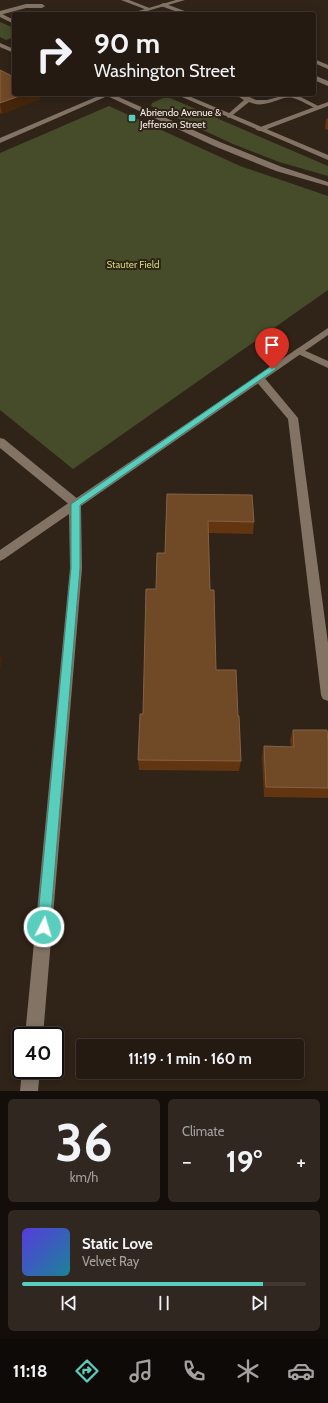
<!DOCTYPE html>
<meta charset="utf-8">
<style>
:root{--surface:#241a12;--page:#302720;--text:#f1f3f6;--muted:#a3a19f;--line:#413832;--accent:#5acebd}
body{margin:0;font-family:Cabin,sans-serif;background:var(--page);color:var(--text);height:100vh;display:flex;flex-direction:column;font-size:15px;white-space:nowrap}
*{box-sizing:border-box;margin:0}
p{font-size:13px;color:var(--muted)}
.icon{flex:none;width:22px;height:22px;fill:none;stroke:currentColor;stroke-width:2;stroke-linecap:round;stroke-linejoin:round}
.map{position:relative;height:1091px;overflow:hidden}
.details{display:flex;flex-direction:column;gap:8px;padding:8px;background:#140e0a;flex:1}
.details>*{flex:none}
.hud{position:absolute;left:12px;top:12px;width:304px;height:84px;border-radius:4px;box-shadow:0 2px 10px #0003,0 0 0 1px var(--line);background:#241a12;color:var(--text);overflow:hidden}
.speed{position:absolute;left:12px;top:1027px;display:flex;gap:8px;font-size:20px;font-weight:700;text-align:center}
.speed>*{display:grid;place-content:center;width:52px;height:52px;border-radius:50%;background:var(--surface);box-shadow:0 2px 10px #0003,0 0 0 1px var(--line);line-height:1}
.speed .limit{border:2px solid #111;border-radius:6px;background:#fff;color:#111}
.pin{position:absolute;display:grid;place-items:center;width:34px;height:34px;color:#fff;margin:-41px -17px;border-radius:50% 50% 50% 0;rotate:-45deg;box-shadow:0 0 4px #0007}
.pin .icon{rotate:45deg}
.me{position:absolute;width:44px;margin:-22px;rotate:5deg;stroke-linejoin:round;filter:drop-shadow(0 0 3px #0008)}
.turn{display:flex;align-items:center;gap:14px;height:84px;padding:0 16px;font-size:18px}
.turn .icon{width:52px;height:52px;stroke-width:2.5}
.turn b{display:block;font-size:28px;line-height:34px}
.big{font-size:30px;font-weight:700;line-height:1.1}
.details .widget{flex:1;display:flex;flex-direction:column;justify-content:center;gap:6px;min-width:0;padding:0 14px;border-radius:6px;background:var(--page)}
.details .dial{align-items:center;gap:0}
.dial b{font-size:52px;line-height:1}
.song{display:flex;align-items:center;gap:12px}
.cover{width:48px;height:48px;border-radius:6px;background:linear-gradient(135deg,hsl(250 70% 55%),hsl(190 70% 35%))}
.played{height:4px;border-radius:2px;background:linear-gradient(90deg,var(--accent) 85%,var(--line) 85%)}
.keys{display:flex;justify-content:space-around;direction:ltr}
.heat{display:flex;justify-content:space-between;align-items:center;font-size:22px;direction:ltr}
.details .tiles{flex:1;display:grid;gap:8px;grid-template-columns:1fr 1fr}
.widget:last-child{grid-column:span 2}
.trip{position:absolute;left:76px;top:1039px;width:228px;height:40px;border-radius:4px;background:var(--surface);box-shadow:0 2px 10px #0003,0 0 0 1px var(--line);font-weight:700;line-height:40px;text-align:center}
.dock{display:flex;height:64px;justify-content:space-around;align-items:center;background:#0e0a07;color:var(--muted)}
.dock .icon{width:28px;height:28px}
.dock .active{color:var(--accent)}
.dock b{font-size:18px;color:var(--text)}
.map>svg:first-child{display:block}
.green{fill:#464c29}
.lines{fill:none;stroke-linecap:round;stroke-linejoin:round}
.lane{fill:#827365;fill-rule:evenodd}
.street{fill:#827365;fill-rule:evenodd}
.secondary{fill:#827365;fill-rule:evenodd}
.wall{fill:#603510}
.shaded-wall{fill:#46250a}
.building{fill:#704927;stroke:#856245}
.route{fill:#5acebd;stroke:#3a867b}
.poi-dot{fill:#5acebd;stroke:#302318;stroke-width:1.5}
.labels{text-anchor:middle;dominant-baseline:central;stroke-width:4;stroke-linejoin:round;paint-order:stroke}
.far-poi-label{font-size:10px;fill:#f5ede5;stroke:#302318;text-anchor:start}
.far-park-label{font-size:10px;fill:#c6d57d;stroke:#302318}
</style>
<div class="map">
<svg width="328" height="1091" viewBox="0 0 328 1091">
<rect width="100%" height="100%" fill="#302318"/>
<g class="green">
<polygon points="0,22 14,28 14,37 6,40 0,37"/>
<polygon points="163,98 170,98 328,166 328,176 279,162 233,144 151,106 152,103"/>
<polygon points="109,106 240,166 328,196 328,290 73,469 0,410 0,153"/>
</g>
<g class="lines">
<g class="lane">
<polygon points="121,0 129,0 152,9 147,10"/>
<polygon points="163,3 190,13 191,14 183,14 161,6 160,5"/>
<polygon points="26,4 42,4 45,6 42,8 26,8 0,15 0,11"/>
<polygon points="314,59 328,65 328,69 314,63"/>
<polygon points="314,75 328,81 328,86 314,80"/>
<path d="M234,94H243L256,100H267L289,94H295L322,108L317,109C310,106 301,100 293,98C280,95 266,110 249,102L229,118L227,117V115L244,100Z"/>
<polygon points="299,348 328,361 328,368 296,353 294,351"/>
<polygon points="259,375 263,376 298,418 328,643 328,701 323,699 321,695 288,419 255,380 254,378"/>
</g>
<g class="street">
<polygon points="176,0 185,0 137,14 128,14"/>
<polygon points="103,94 112,94 0,143 0,138"/>
<polygon points="328,102 328,106 262,131 259,131 255,129"/>
<polygon points="0,438 4,439 79,500 81,503 79,506 75,507 71,506 0,448"/>
</g>
<g class="secondary">
<polygon points="0,13 14,20 14,24 0,17"/>
<polygon points="0,43 14,49 14,53 0,47"/>
<polygon points="103,94 112,94 220,142 282,167 328,182 328,186 276,171 214,146"/>
<polygon points="175,94 184,94 328,155 328,160"/>
<polygon points="328,328 328,335 81,506 82,568 43,1036 25,1036 70,568 69,514 4,559 0,561 0,550 70,502 71,500 75,499"/>
<polygon points="22,1070 40,1070 38,1091 20,1091"/>
</g>
</g>
<g class="wall">
<polygon points="0,70 40,99 2,114 0,113"/>
<polygon points="328,118 328,130 325,129 326,119"/>
<polygon points="167,494 254,522 253,534 208,533 210,590 216,670 238,716 241,761 239,771 139,770 138,760 156,589 165,553"/>
<polygon points="293,730 328,742 328,798 264,797 262,756 264,746 291,747 290,740"/>
</g>
<g class="shaded-wall">
<polygon points="25,94 39,94 40,99 2,114 0,103"/>
<polygon points="0,655 2,660 0,670"/>
</g>
<g class="building">
<polygon points="0,70 14,77 14,94 25,94 0,103"/>
<polygon points="167,494 252,495 254,522 208,521 210,590 214,590 216,670 236,670 238,716 239,716 241,761 138,760 140,714 143,714 146,589 156,589 157,553 165,553"/>
<polygon points="293,730 327,730 328,742 328,788 266,787 264,746 294,747"/>
</g>
<polygon class="route" points="270,367 275,367 276,369 80,505 80,568 50,927 48,931 44,933 39,931 37,927 71,568 71,504"/>
<rect class="poi-dot" x="128" y="114" width="8" height="8" rx="2"/>
<g class="labels">
<g class="far-poi-label">
<text x="140" y="112">Abriendo Avenue &amp;<tspan x="140" dy="12">Jefferson Street</tspan></text>
</g>
<g class="far-park-label">
<text x="133" y="264">Stauter Field</text>
</g>
</g>
</svg>
<div class="speed"><div class="limit">40</div></div>
<div class="pin" style="left:272px;top:369px;background:#d93025"><svg class="icon" aria-label="arrive" viewBox="0 0 24 24"><path d="M6 21V4h12l-3 4 3 4H6"/></svg></div>
<svg class="me" style="left:44px;top:927px" viewBox="-20 -20 40 40"><circle r="17" fill="#5acebd" stroke="#fff" stroke-width="3"/><path d="M0-11L8 9 0 5-8 9z" fill="#fff"/></svg>
<div class="trip">11:19 · 1 min · 160 m</div>
<div class="hud">
<div class="turn"><svg class="icon" aria-label="right" viewBox="0 0 24 24"><path d="M7 20v-9h11M14 6l5 5-5 5"/></svg><div><b>90 m</b>Washington Street</div></div>
</div>
</div>
<section class="details">
<div class="tiles">
<div class="widget dial"><b>36</b><p>km/h</p></div>
<div class="widget"><p>Climate</p>
<div class="heat"><a>−</a><b class="big">19°</b><a>+</a></div>
</div>
<div class="widget">
<div class="song"><i class="cover"></i><div><b>Static Love</b><p>Velvet Ray</p></div></div>
<div class="played"></div>
<div class="keys"><svg class="icon" aria-label="previous" viewBox="0 0 24 24"><path d="M18 5L8 12l10 7zM5 5v14"/></svg><svg class="icon" aria-label="pause" viewBox="0 0 24 24"><path d="M8 5v14M16 5v14"/></svg><svg class="icon" aria-label="next" viewBox="0 0 24 24"><path d="M6 5l10 7-10 7zM19 5v14"/></svg></div>
</div>
</div>
</section>
<nav class="dock">
<b>11:18</b>
<svg class="icon active" aria-label="directions" viewBox="0 0 24 24"><path d="M12 3l9 9-9 9-9-9zM9 14v-3h6M13 9l2 2-2 2"/></svg>
<svg class="icon" aria-label="music" viewBox="0 0 24 24"><path d="M9 18V5l10-2v13"/><circle cx="6" cy="18" r="3"/><circle cx="16" cy="16" r="3"/></svg>
<svg class="icon" aria-label="phone" viewBox="0 0 24 24"><path d="M5 4h4l2 5-3 2q2 4 5 5l2-3 5 2v4C11 20 4 13 5 4z"/></svg>
<svg class="icon" aria-label="climate" viewBox="0 0 24 24"><path d="M12 3v18M4 7l16 10M4 17L20 7"/></svg>
<svg class="icon" aria-label="car" viewBox="0 0 24 24"><path d="M5 17H2v-5l4-1 3-4h7l3 4 3 1v5h-3M9 17h6M6 11h13"/><circle cx="7" cy="17" r="2"/><circle cx="17" cy="17" r="2"/></svg>
</nav>
